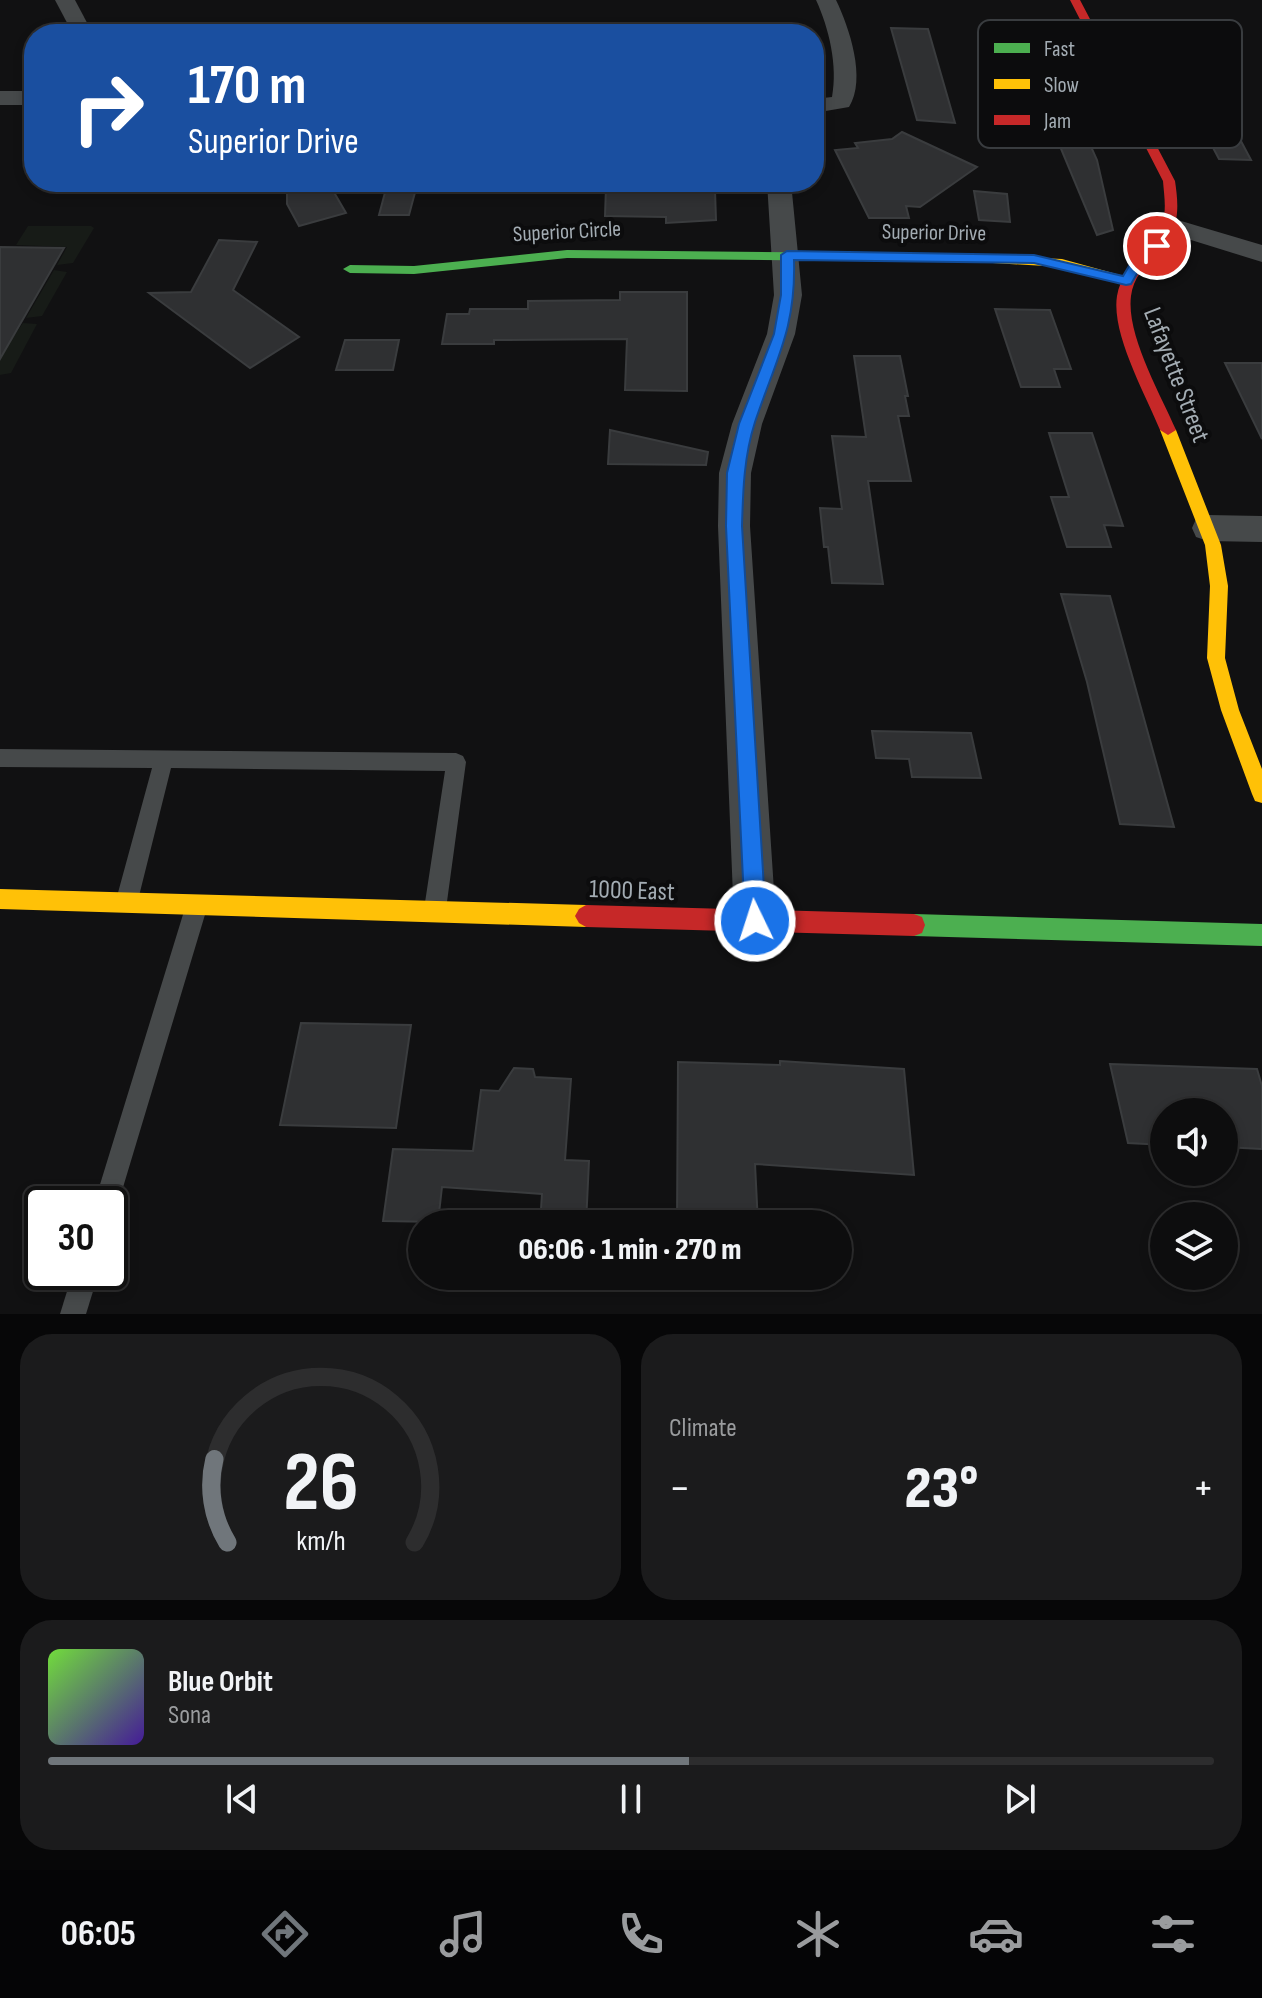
<!DOCTYPE html>
<meta charset="utf-8">
<style>
:root{--surface:#0d0d0e;--page:#1b1b1c;--text:#f1f3f6;--muted:#9a9c9e;--line:#2d2d2e;--accent:#70767b}
body{margin:0;font-family:"Sofia Sans Condensed",sans-serif;background:var(--page);color:var(--text);height:100vh;display:flex;flex-direction:column;font-size:30px;white-space:nowrap}
*{box-sizing:border-box;margin:0}
p{font-size:26px;color:var(--muted)}
.icon{flex:none;width:44px;height:44px;fill:none;stroke:currentColor;stroke-width:2;stroke-linecap:round;stroke-linejoin:round}
.map{position:relative;height:1314px;overflow:hidden}
.drawer{display:flex;flex-direction:column;gap:20px;padding:20px;background:#070708;flex:1}
.drawer>*{flex:none}
.banner{position:absolute;left:24px;top:24px;width:800px;height:168px;border-radius:32px;box-shadow:0 4px 12px #0003,0 0 0 2px var(--line);background:#1a4fa0;color:#fff;overflow:hidden}
.fabs{position:absolute;left:1150px;top:1098px;display:grid;gap:16px}
.fabs a{display:grid;place-items:center;width:88px;height:88px;border-radius:50%;background:var(--surface);box-shadow:0 4px 12px #0003,0 0 0 2px var(--line);font-size:40px}
.speed{position:absolute;left:24px;top:1186px;display:flex;gap:16px;font-size:40px;font-weight:700;text-align:center}
.speed>*{display:grid;place-content:center;width:104px;height:104px;border-radius:50%;background:var(--surface);box-shadow:0 4px 12px #0003,0 0 0 2px var(--line);line-height:1}
.speed .limit{border:4px solid #111;border-radius:12px;background:#fff;color:#111}
.pin{position:absolute;display:grid;place-items:center;width:68px;height:68px;color:#fff;margin:-34px;border:4px solid #fff;border-radius:50%;box-shadow:0 2px 8px #0007}
.me{position:absolute;width:88px;margin:-44px;rotate:356deg;stroke-linejoin:round;filter:drop-shadow(0 0 6px #0008)}
.turn{display:flex;align-items:center;gap:28px;height:168px;padding:0 32px;font-size:36px}
.turn .icon{width:104px;height:104px;stroke-width:2.5}
.turn b{display:block;font-size:56px;line-height:68px}
.big{font-size:60px;font-weight:800;line-height:1.1}
.drawer .card{flex:1;display:flex;flex-direction:column;justify-content:center;gap:12px;min-width:0;padding:0 28px;border-radius:32px;background:var(--page)}
.drawer .dial{align-items:center;gap:0}
.dial svg{height:208px;overflow:visible;fill:none;stroke:var(--line);stroke-width:7;stroke-linecap:round;text-anchor:middle}
.dial text{fill:var(--text);stroke:none}
.song{display:flex;align-items:center;gap:24px}
.cover{width:96px;height:96px;border-radius:12px;background:linear-gradient(135deg,hsl(100 70% 55%),hsl(260 70% 35%))}
.played{height:8px;border-radius:4px;background:linear-gradient(90deg,var(--accent) 55%,var(--line) 55%)}
.keys{display:flex;justify-content:space-around;direction:ltr}
.heat{display:flex;justify-content:space-between;align-items:center;font-size:44px;direction:ltr}
.drawer .tiles{flex:1;display:grid;gap:20px;grid-template-columns:1fr 1fr}
.card:last-child{grid-column:span 2}
.trip{position:absolute;left:408px;top:1210px;width:444px;height:80px;border-radius:40px;background:var(--surface);box-shadow:0 4px 12px #0003,0 0 0 2px var(--line);font-weight:800;line-height:80px;text-align:center}
.tabs{display:flex;height:128px;justify-content:space-around;align-items:center;background:#050506;color:var(--muted)}
.tabs .icon{width:56px;height:56px}
.tabs .current{color:var(--accent)}
.tabs b{font-size:36px;color:var(--text)}
.map>svg:first-child{display:block}
.green{fill:#171b17}
.building{fill:#2f3032;stroke:#3a3c3e;stroke-width:2}
.lines{fill:none;stroke-linecap:round;stroke-linejoin:round}
.lane{fill:#46494a;fill-rule:evenodd}
.street{fill:#46494a;fill-rule:evenodd}
.fast{fill:#4caf50;fill-rule:evenodd}
.slow{fill:#ffc107;fill-rule:evenodd}
.jam{fill:#c62828;fill-rule:evenodd}
.route{fill:#1a73e8;stroke:#114b97;stroke-width:2}
.labels{text-anchor:middle;dominant-baseline:central;stroke-width:8;stroke-linejoin:round;paint-order:stroke}
.far-street-label{font-size:22px;fill:#a3acb3;stroke:#0c0c0d}
.street-label{font-size:26px;fill:#a3acb3;stroke:#0c0c0d}
.key{fill:#0c0c0d;stroke:#393c3f;stroke-width:2}
.key-label{font-size:22px;fill:#a3acb3}
</style>
<div class="map">
<svg width="1262" height="1314" viewBox="0 0 1262 1314">
<rect width="100%" height="100%" fill="#111112"/>
<g class="green">
<polygon points="28,226 91,226 94,228 73,263 57,265 67,247 16,245"/>
<polygon points="54,270 67,272 42,316 26,318"/>
<polygon points="23,323 37,324 11,373 0,375 0,343 9,343"/>
</g>
<g class="building">
<polygon points="1036,24 1097,160 1113,230 1097,235 1029,72 1022,72 1004,30 1023,29"/>
<polygon points="891,28 928,29 955,123 917,120"/>
<polygon points="1197,71 1233,126 1251,160 1219,159 1178,82"/>
<polygon points="902,132 977,167 920,207 906,206 909,218 869,218 835,150 858,148 855,143 892,139"/>
<polygon points="319,182 328,182 346,213 299,226 287,204 287,191"/>
<polygon points="387,185 417,185 409,215 379,215"/>
<polygon points="606,187 715,190 716,220 666,223 666,217 605,216"/>
<polygon points="974,191 1007,194 1010,222 979,220"/>
<polygon points="219,240 257,242 233,290 299,337 250,368 149,293 191,292"/>
<polygon points="0,247 64,248 0,359"/>
<polygon points="620,292 687,292 687,391 625,390 627,339 494,340 494,344 442,344 447,314 469,314 470,309 528,309 528,301 620,300"/>
<polygon points="995,309 1050,310 1071,369 1054,369 1060,387 1021,387"/>
<polygon points="345,340 399,340 393,370 336,370"/>
<polygon points="854,356 900,356 908,396 905,396 909,416 898,416 911,481 868,481 883,584 832,583 828,547 824,547 820,508 842,509 832,436 866,437"/>
<polygon points="1225,363 1262,363 1262,439"/>
<polygon points="610,430 708,452 706,465 608,464"/>
<polygon points="1049,433 1092,433 1123,526 1104,525 1111,547 1067,547 1051,497 1069,497"/>
<polygon points="1061,594 1110,596 1174,827 1120,824 1087,682"/>
<polygon points="872,731 971,733 981,778 912,777 909,759 876,758"/>
<polygon points="301,1023 411,1025 396,1128 280,1125"/>
<polygon points="780,1061 904,1069 914,1175 755,1164 758,1224 677,1224 678,1062 780,1065"/>
<polygon points="1110,1064 1257,1069 1262,1086 1262,1149 1224,1147 1224,1112 1164,1112 1164,1145 1128,1143"/>
<polygon points="514,1068 533,1069 535,1077 571,1079 565,1160 589,1161 586,1224 540,1224 542,1194 442,1187 438,1222 383,1221 393,1149 473,1151 481,1090 499,1091"/>
<polygon points="677,1276 760,1276 760,1285 677,1281"/>
</g>
<g class="lines">
<g class="lane">
<polygon points="0,749 456,753 463,756 466,762 446,909 442,916 435,920 428,916 424,909 445,771 171,768 138,900 134,907 127,911 120,907 116,900 152,768 0,767"/>
<polygon points="196,897 203,901 207,908 118,1204 115,1213 110,1215 110,1204 94,1204 185,908 189,901"/>
<polygon points="73,1272 99,1272 86,1314 60,1314"/>
</g>
<g class="street">
<polygon points="55,0 75,0 93,34 73,34"/>
<path d="M816,0H836C849,27 867,79 849,107L814,113V99L832,97C838,66 829,28 816,0Z"/>
<rect x="0" y="91" width="34" height="14"/>
<polygon points="767,182 791,182 802,295 795,334 762,424 751,473 750,526 776,921 770,936 755,942 740,936 734,921 718,526 719,473 732,424 767,334 774,295"/>
<polygon points="1171,218 1262,245 1262,262 1162,231 1158,226 1162,221"/>
<polygon points="1208,515 1262,516 1262,542 1208,541 1196,537 1192,528 1196,519"/>
</g>
<g class="fast">
<polygon points="567,250 964,254 971,258 964,262 567,258 414,274 350,273 343,269 350,265 414,266"/>
<polygon points="914,914 1262,924 1262,946 914,936 906,933 903,925 906,917"/>
</g>
<g class="slow">
<polygon points="964,254 1062,259 1131,278 1133,281 1126,285 1062,267 959,261 957,258"/>
<polygon points="1168,425 1176,430 1221,545 1228,586 1225,658 1239,710 1262,769 1262,803 1255,801 1252,794 1221,710 1207,658 1210,586 1205,545 1160,430"/>
<polygon points="0,889 586,905 593,909 597,916 593,923 586,927 0,909"/>
</g>
<g class="jam">
<path d="M1070,0H1080L1175,181C1177,195 1179,210 1175,224C1166,252 1135,265 1131,296C1126,335 1161,395 1176,430L1168,435L1160,430C1146,395 1111,334 1117,296C1122,265 1153,252 1162,224C1167,210 1164,195 1163,181Z"/>
<polygon points="586,905 914,914 922,917 925,925 922,933 914,936 586,927 579,923 575,916 579,909"/>
</g>
</g>
<path class="route" d="M1153,243L1164,246L1141,267L1131,284L1126,285L1034,263L794,260C796,329 776,359 755,422C744,456 743,490 742,526L766,921L763,928L755,932L748,928L745,921L726,526L727,473L739,424L774,334L781,295V255L787,251L1034,255L1123,276L1132,261Z"/>
<g class="labels">
<g class="far-street-label">
<text transform="translate(567 232) rotate(-3)">Superior Circle</text>
<text transform="translate(934 233) rotate(1)">Superior Drive</text>
</g>
<g class="street-label">
<text transform="translate(1176 375) rotate(69)">Lafayette Street</text>
<text transform="translate(632 891) rotate(2)">1000 East</text>
</g>
</g>
<rect x="978" y="20" width="264" height="128" rx="12" class="key"/>
<rect x="994" y="43" width="36" height="10" fill="#4caf50"/>
<rect x="994" y="79" width="36" height="10" fill="#ffc107"/>
<rect x="994" y="115" width="36" height="10" fill="#c62828"/>
<g class="key-label">
<text x="1044" y="56">Fast</text>
<text x="1044" y="92">Slow</text>
<text x="1044" y="128">Jam</text>
</g>
</svg>
<div class="fabs">
<a><svg class="icon" aria-label="sound" viewBox="0 0 24 24"><path d="M4 9h4l5-4v14l-5-4H4zM17 9q2 3 0 6"/></svg></a>
<a><svg class="icon" aria-label="layers" viewBox="0 0 24 24"><path d="M12 4l9 5-9 5-9-5zM3 14l9 5 9-5"/></svg></a>
</div>
<div class="speed"><div class="limit">30</div></div>
<div class="pin" style="left:1157px;top:246px;background:#d93025"><svg class="icon" aria-label="arrive" viewBox="0 0 24 24"><path d="M6 21V4h12l-3 4 3 4H6"/></svg></div>
<svg class="me" style="left:755px;top:921px" viewBox="-20 -20 40 40"><circle r="17" fill="#1a73e8" stroke="#fff" stroke-width="3"/><path d="M0-11L8 9 0 5-8 9z" fill="#fff"/></svg>
<div class="trip">06:06 · 1 min · 270 m</div>
<div class="banner">
<div class="turn"><svg class="icon" aria-label="right" viewBox="0 0 24 24"><path d="M7 20v-9h11M14 6l5 5-5 5"/></svg><div><b>170 m</b>Superior Drive</div></div>
</div>
</div>
<section class="drawer">
<div class="tiles">
<div class="card dial"><svg viewBox="0 0 100 80">
<path d="M14 69A42 42 0 1 1 86 69"/>
<path d="M14 69A42 42 0 0 1 9 37" stroke="#70767b"/>
<text x="50" y="56" font-size="32" font-weight="700">26</text>
<text x="50" y="72" font-size="11">km/h</text>
</svg></div>
<div class="card"><p>Climate</p>
<div class="heat"><a>−</a><b class="big">23°</b><a>+</a></div>
</div>
<div class="card">
<div class="song"><i class="cover"></i><div><b>Blue Orbit</b><p>Sona</p></div></div>
<div class="played"></div>
<div class="keys"><svg class="icon" aria-label="previous" viewBox="0 0 24 24"><path d="M18 5L8 12l10 7zM5 5v14"/></svg><svg class="icon" aria-label="pause" viewBox="0 0 24 24"><path d="M8 5v14M16 5v14"/></svg><svg class="icon" aria-label="next" viewBox="0 0 24 24"><path d="M6 5l10 7-10 7zM19 5v14"/></svg></div>
</div>
</div>
</section>
<nav class="tabs">
<b>06:05</b>
<svg class="icon current" aria-label="directions" viewBox="0 0 24 24"><path d="M12 3l9 9-9 9-9-9zM9 14v-3h6M13 9l2 2-2 2"/></svg>
<svg class="icon" aria-label="music" viewBox="0 0 24 24"><path d="M9 18V5l10-2v13"/><circle cx="6" cy="18" r="3"/><circle cx="16" cy="16" r="3"/></svg>
<svg class="icon" aria-label="phone" viewBox="0 0 24 24"><path d="M5 4h4l2 5-3 2q2 4 5 5l2-3 5 2v4C11 20 4 13 5 4z"/></svg>
<svg class="icon" aria-label="climate" viewBox="0 0 24 24"><path d="M12 3v18M4 7l16 10M4 17L20 7"/></svg>
<svg class="icon" aria-label="car" viewBox="0 0 24 24"><path d="M5 17H2v-5l4-1 3-4h7l3 4 3 1v5h-3M9 17h6M6 11h13"/><circle cx="7" cy="17" r="2"/><circle cx="17" cy="17" r="2"/></svg>
<svg class="icon" aria-label="filters" viewBox="0 0 24 24"><path d="M4 7h16M4 17h16"/><circle cx="9" cy="7" r="2"/><circle cx="15" cy="17" r="2"/></svg>
</nav>
